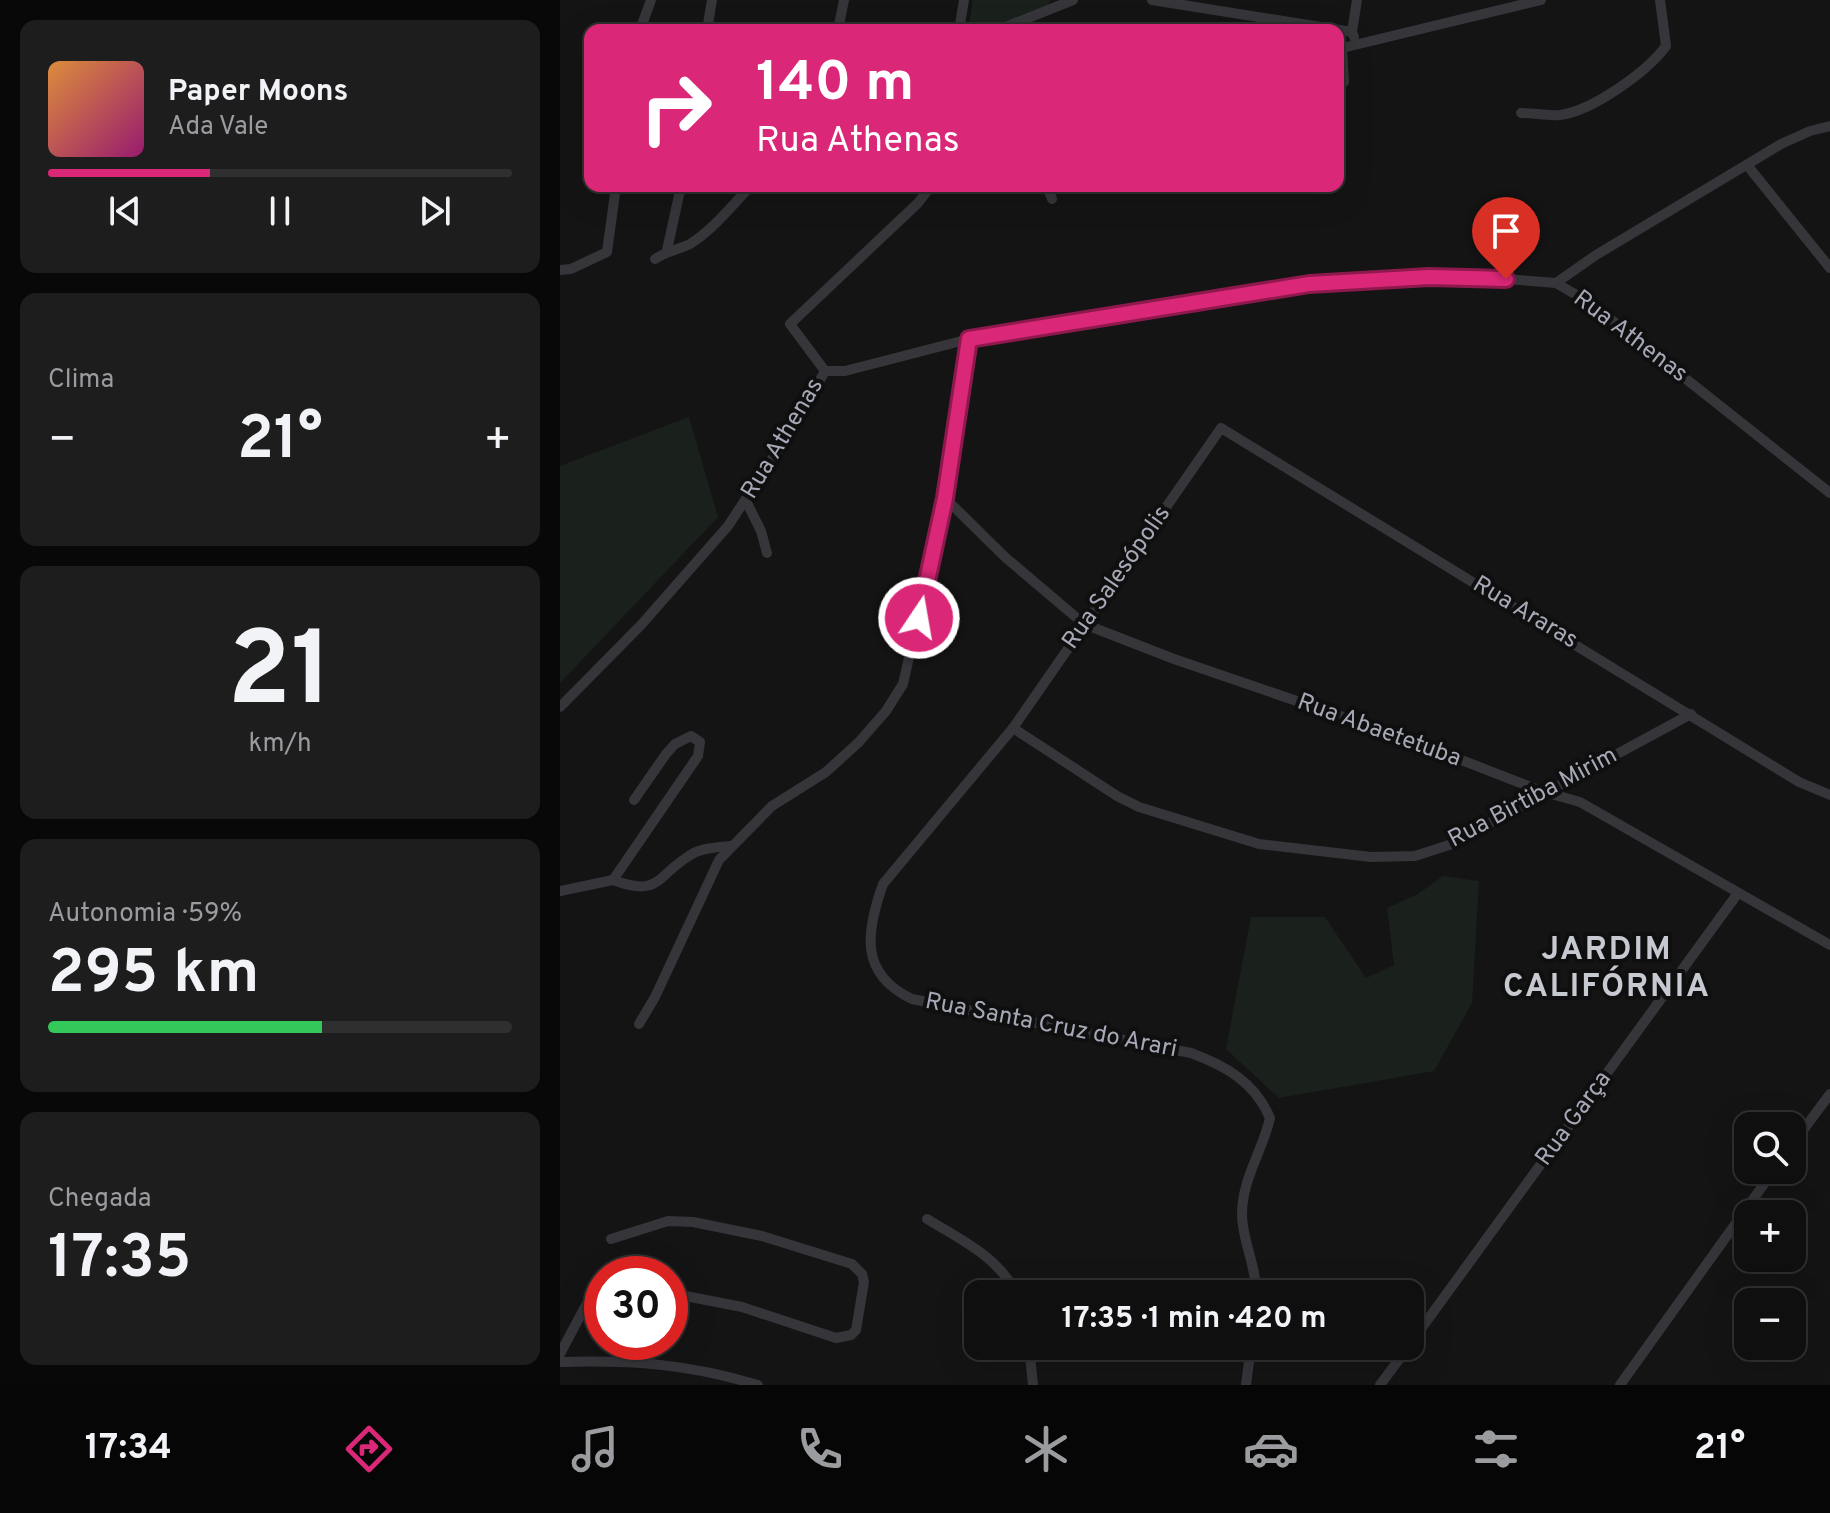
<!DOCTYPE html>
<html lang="pt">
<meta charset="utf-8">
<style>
:root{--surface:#0f0f10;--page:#1d1d1e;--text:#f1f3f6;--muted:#9b9c9f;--line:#2f2f30;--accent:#db2777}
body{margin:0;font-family:Overpass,sans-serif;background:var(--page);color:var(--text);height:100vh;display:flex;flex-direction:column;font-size:30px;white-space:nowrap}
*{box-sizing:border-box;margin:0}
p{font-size:26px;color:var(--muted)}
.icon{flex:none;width:44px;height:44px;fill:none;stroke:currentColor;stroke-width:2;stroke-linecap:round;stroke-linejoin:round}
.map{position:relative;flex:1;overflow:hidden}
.details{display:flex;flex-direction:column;gap:20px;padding:20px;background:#080809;width:560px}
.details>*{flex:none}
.banner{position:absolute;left:24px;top:24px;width:760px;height:168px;border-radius:16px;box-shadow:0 8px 32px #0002,0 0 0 2px var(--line);background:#db2777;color:#fff;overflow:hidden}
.buttons{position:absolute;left:1174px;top:1112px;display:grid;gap:16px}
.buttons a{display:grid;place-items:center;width:72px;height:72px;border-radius:16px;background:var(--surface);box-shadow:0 8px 32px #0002,0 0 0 2px var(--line);font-size:40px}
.speed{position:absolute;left:24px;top:1256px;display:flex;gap:16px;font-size:40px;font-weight:700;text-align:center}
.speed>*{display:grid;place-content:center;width:104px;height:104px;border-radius:50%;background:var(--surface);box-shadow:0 8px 32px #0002,0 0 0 2px var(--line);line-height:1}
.speed .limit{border:12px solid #d22;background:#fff;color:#111}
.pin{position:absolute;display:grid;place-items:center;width:68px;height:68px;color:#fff;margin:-82px -34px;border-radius:50% 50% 50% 0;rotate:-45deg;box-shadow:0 0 8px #0007}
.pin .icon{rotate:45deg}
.me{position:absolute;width:88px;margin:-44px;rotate:12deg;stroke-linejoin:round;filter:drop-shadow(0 0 6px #0008)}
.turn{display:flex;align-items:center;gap:28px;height:168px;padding:0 40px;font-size:36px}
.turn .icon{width:104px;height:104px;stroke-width:2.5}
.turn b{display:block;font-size:56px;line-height:68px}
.big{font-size:60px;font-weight:700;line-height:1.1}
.details .card{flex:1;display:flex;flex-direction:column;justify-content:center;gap:12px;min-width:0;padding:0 28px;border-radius:16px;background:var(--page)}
.details .dial{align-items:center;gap:0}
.dial b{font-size:104px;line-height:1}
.song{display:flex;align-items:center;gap:24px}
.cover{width:96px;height:96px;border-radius:12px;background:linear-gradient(135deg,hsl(30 70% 55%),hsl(320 70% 35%))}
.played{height:8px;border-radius:4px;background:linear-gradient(90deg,var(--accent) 35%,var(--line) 35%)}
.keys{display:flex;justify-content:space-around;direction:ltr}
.heat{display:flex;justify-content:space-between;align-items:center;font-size:44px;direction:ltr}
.charge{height:12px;border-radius:6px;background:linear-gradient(90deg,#34c759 59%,var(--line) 0)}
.trip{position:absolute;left:404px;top:1280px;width:460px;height:80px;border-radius:16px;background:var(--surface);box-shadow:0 8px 32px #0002,0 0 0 2px var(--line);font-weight:700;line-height:80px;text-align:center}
.menu{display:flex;height:128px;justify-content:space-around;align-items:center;background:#060606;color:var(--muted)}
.menu .icon{width:56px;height:56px}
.menu .on{color:var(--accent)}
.menu b{font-size:36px;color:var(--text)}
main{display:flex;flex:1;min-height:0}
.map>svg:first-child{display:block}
.green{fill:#1a201c}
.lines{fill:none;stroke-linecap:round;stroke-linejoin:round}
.street{stroke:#35353a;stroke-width:10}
.route-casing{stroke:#8e194d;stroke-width:20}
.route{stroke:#db2777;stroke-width:14}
.labels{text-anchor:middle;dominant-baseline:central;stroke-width:8;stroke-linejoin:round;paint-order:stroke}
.street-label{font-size:24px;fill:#a6a9b5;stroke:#0f0f10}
.district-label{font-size:32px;font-weight:bold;letter-spacing:2px;fill:#c7c9d1;stroke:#0f0f10}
</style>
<main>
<section class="details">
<div class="card">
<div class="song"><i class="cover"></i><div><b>Paper Moons</b><p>Ada Vale</p></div></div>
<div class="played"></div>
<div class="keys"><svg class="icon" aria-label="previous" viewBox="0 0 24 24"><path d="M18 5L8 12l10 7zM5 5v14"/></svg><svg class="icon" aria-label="pause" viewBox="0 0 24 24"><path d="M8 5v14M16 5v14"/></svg><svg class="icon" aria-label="next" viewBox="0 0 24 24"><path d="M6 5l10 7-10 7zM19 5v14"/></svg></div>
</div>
<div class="card"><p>Clima</p>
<div class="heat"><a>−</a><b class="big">21°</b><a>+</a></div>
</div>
<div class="card dial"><b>21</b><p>km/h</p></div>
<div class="card"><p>Autonomia · 59%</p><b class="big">295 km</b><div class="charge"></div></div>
<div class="card"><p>Chegada</p><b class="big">17:35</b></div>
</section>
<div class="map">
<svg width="1270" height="1385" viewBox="0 0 1270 1385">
<rect width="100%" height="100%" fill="#141415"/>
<g class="green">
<polygon points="413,0 491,0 487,6 426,30 408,30"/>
<polygon points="129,417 158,517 0,683 0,466"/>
<polygon points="883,876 919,881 912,1003 874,1071 719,1098 666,1049 691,917 765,917 806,978 834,965 827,908 858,894"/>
</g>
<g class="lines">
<g class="street">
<polyline points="592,0 792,32"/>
<polyline points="80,30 91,0"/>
<polyline points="147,30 152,0"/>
<polyline points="278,30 284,0"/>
<polyline points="399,30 404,0"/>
<polyline points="438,30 513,0"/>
<polyline points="794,37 792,32 797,0"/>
<polyline points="782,48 784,82"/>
<polyline points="778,49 981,0"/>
<path d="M961,113C973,113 988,116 1000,115C1032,111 1087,72 1106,46L1100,0"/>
<polyline points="1187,165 1270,268"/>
<polyline points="487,186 492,199"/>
<polyline points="107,250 121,186"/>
<path d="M95,259C106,251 118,250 130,244C153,230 172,205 191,186"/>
<polyline points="0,270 11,269 47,252 56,186"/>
<polyline points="996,283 1036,255 1221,144 1250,131 1270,126"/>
<polyline points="265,371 230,324 358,203 371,186"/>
<polyline points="385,498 445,557 524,624 614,659 842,737 984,792 1020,802 1270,945"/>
<polyline points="186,501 201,531 207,553"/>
<polyline points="0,707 81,625 168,526 237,421 265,371 285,371 409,339 749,284 869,277 946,279 996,283 1030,303 1270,493"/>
<polyline points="453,728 557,796 579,807 699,844 811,857 855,856 889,845 1131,714"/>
<path d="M74,800L106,754L115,744L131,736L140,742L138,756L53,880C101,898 96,875 132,854C143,848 158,847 170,846"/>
<polyline points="0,891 53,880"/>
<polyline points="79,1024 95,997 159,860 212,806 266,772 299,742 326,711 343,684 385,498 409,339"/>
<polyline points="1232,1145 1270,1094"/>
<path d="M367,1219C402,1240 438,1257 457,1294"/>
<polyline points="51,1239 108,1221 133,1222 202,1236 292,1264 302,1274 304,1282 296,1330 291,1335 276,1338 182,1307 110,1293"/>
<path d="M696,1294C697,1267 682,1241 682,1214C682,1179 703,1150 710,1118C695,1082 666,1066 631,1053L352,999C299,974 306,932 323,884L453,728L661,428L1239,782L1270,795"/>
<polyline points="850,1344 1178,893"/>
<polyline points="469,1346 473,1385"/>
<polyline points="0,1354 26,1305 42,1291"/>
<path d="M0,1362C73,1360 128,1364 198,1385"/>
<polyline points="686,1385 691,1346"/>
<polyline points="820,1385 849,1346"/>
<polyline points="1060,1385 1214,1170"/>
</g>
</g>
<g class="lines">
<g class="route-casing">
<polyline id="route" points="359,618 385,498 409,339 749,284 869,277 946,279"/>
</g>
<use href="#route" class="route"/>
</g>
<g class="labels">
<g class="street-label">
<text transform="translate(1070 337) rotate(37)">Rua Athenas</text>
<text transform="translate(223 439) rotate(-59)">Rua Athenas</text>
<text transform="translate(557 578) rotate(-55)">Rua Salesópolis</text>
<text transform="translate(965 613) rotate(31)">Rua Araras</text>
<text transform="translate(819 731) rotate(20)">Rua Abaetetuba</text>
<text transform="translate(973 798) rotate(-28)">Rua Birtiba Mirim</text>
<text transform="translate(491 1026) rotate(11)">Rua Santa Cruz do Arari</text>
<text transform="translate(1014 1119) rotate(-54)">Rua Garça</text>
</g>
<g class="district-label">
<text x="1047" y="951">JARDIM<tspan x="1047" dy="37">CALIFÓRNIA</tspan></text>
</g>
</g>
</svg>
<div class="buttons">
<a><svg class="icon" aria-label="search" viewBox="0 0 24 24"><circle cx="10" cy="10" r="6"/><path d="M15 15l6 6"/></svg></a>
<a>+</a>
<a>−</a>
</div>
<div class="speed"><div class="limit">30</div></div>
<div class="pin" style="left:946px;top:279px;background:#d93025"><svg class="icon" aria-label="arrive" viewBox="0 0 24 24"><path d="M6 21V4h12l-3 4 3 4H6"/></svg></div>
<svg class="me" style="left:359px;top:618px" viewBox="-20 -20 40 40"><circle r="17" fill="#db2777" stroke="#fff" stroke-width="3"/><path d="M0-11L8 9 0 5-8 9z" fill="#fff"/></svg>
<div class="trip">17:35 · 1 min · 420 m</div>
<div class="banner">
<div class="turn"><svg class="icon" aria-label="right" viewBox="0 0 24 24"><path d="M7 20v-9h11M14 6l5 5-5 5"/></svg><div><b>140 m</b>Rua Athenas</div></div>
</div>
</div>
</main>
<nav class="menu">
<b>17:34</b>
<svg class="icon on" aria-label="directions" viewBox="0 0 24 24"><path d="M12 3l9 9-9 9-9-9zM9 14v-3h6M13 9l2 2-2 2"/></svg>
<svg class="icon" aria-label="music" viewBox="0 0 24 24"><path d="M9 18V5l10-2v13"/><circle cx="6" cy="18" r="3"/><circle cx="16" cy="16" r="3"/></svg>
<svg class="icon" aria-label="phone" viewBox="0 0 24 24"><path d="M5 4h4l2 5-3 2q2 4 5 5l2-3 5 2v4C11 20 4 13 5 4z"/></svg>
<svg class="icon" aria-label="climate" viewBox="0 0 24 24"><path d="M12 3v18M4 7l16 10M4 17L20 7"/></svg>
<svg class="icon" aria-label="car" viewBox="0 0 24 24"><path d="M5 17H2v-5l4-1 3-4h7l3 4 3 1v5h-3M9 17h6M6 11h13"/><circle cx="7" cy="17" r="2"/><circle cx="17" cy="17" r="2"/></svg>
<svg class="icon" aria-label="filters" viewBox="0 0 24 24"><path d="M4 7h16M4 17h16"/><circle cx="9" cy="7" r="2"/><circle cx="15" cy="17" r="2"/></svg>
<b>21°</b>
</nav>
